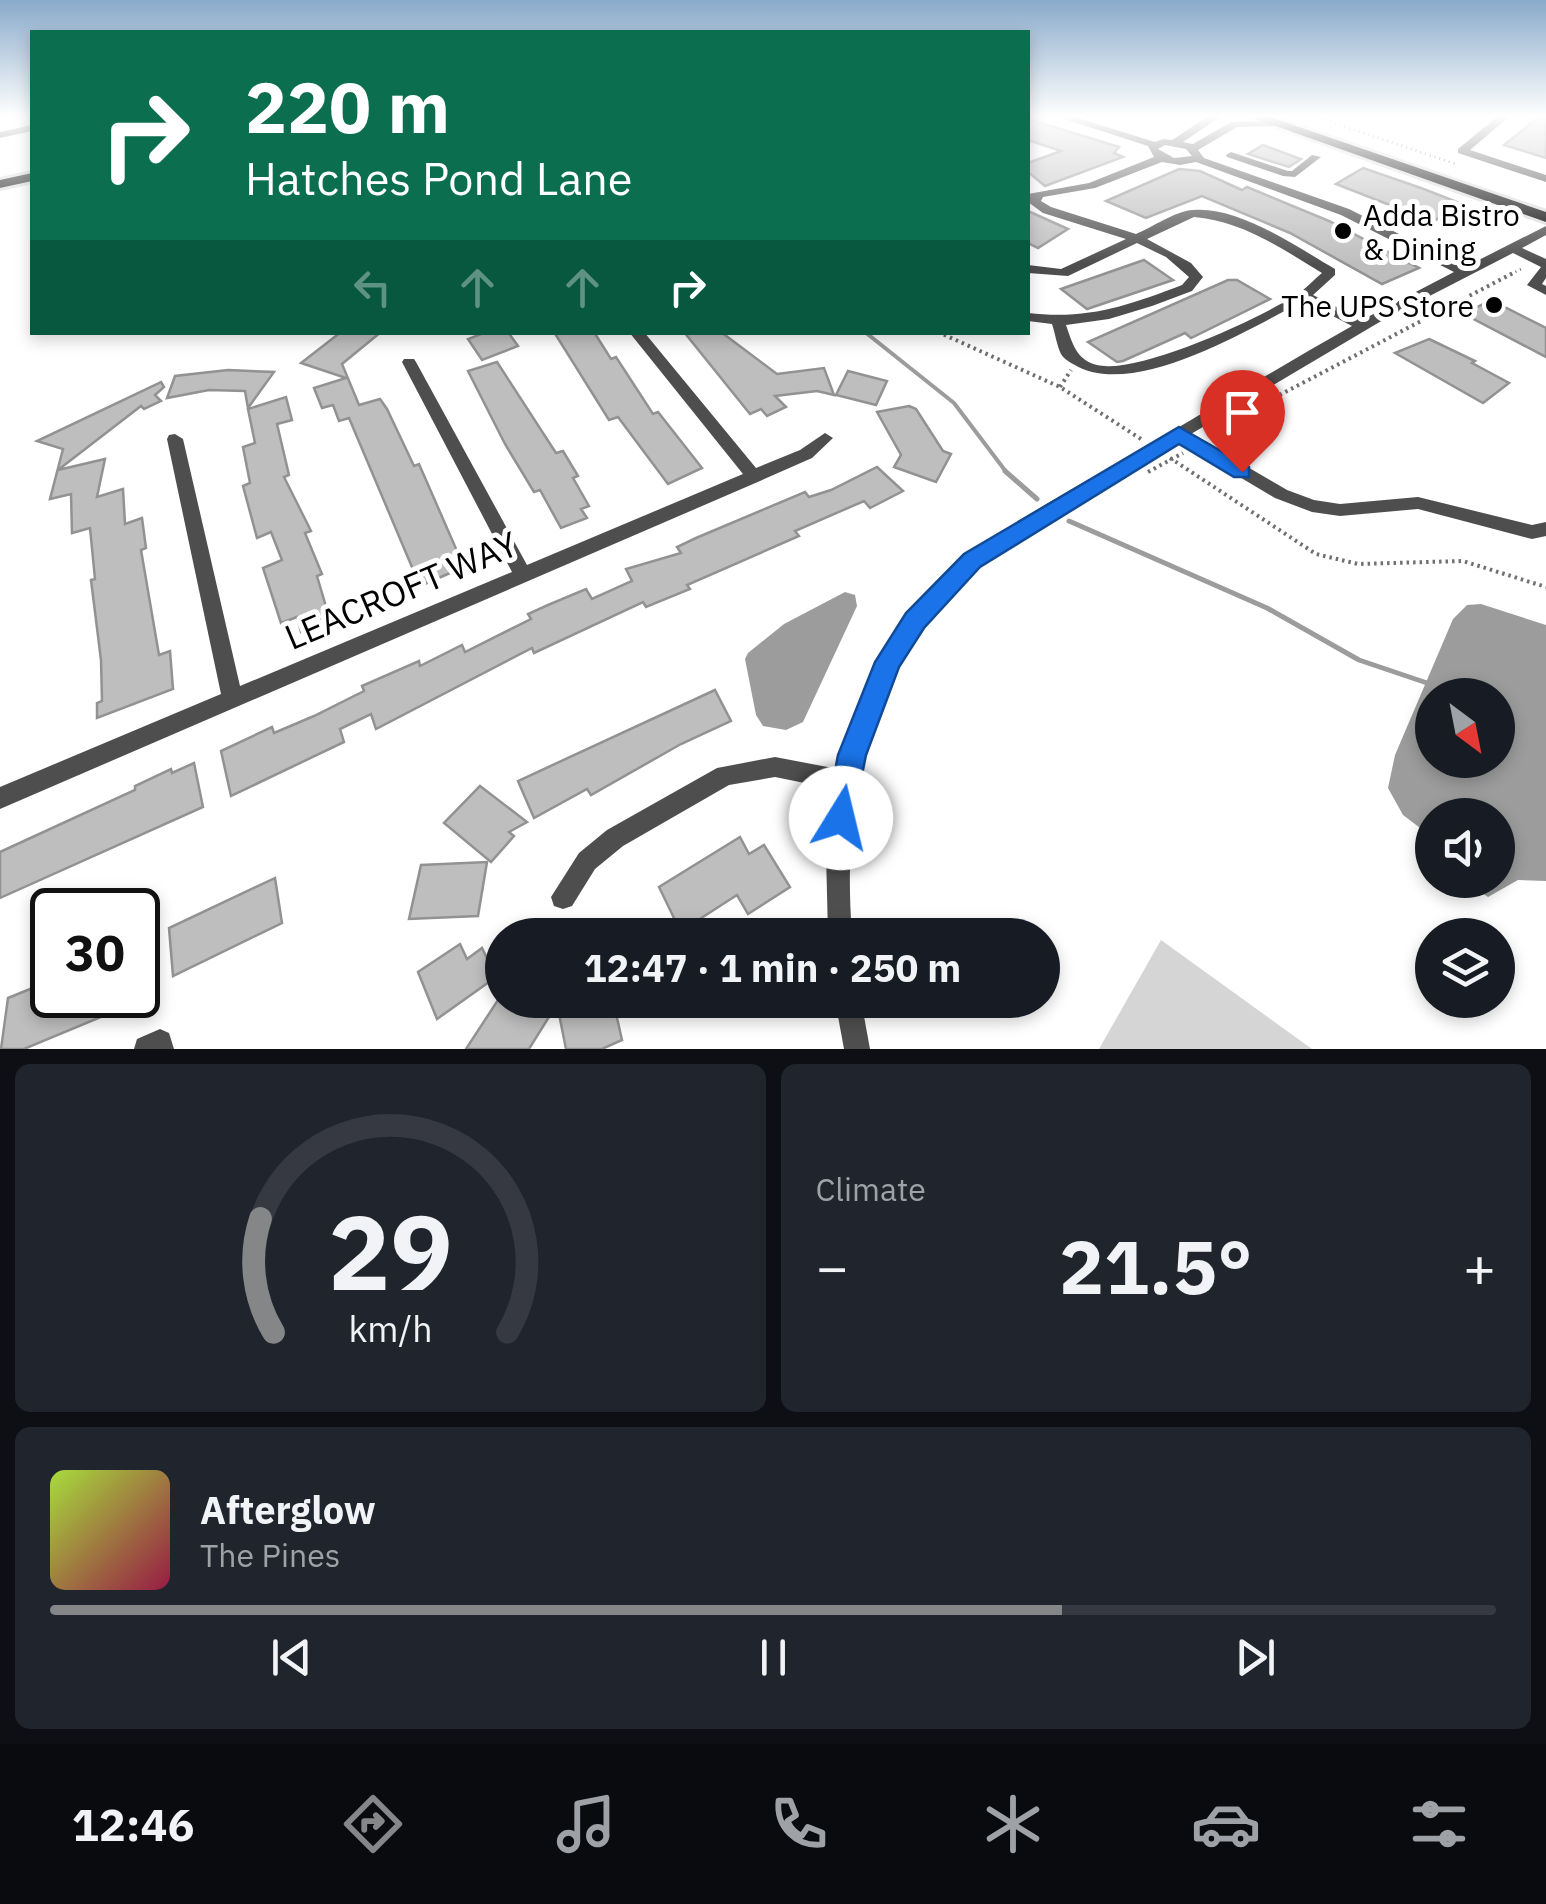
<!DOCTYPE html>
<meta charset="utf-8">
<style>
:root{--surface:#171b24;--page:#20242c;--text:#f1f3f6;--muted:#9ea1a6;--line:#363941;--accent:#858687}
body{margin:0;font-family:"IBM Plex Sans",sans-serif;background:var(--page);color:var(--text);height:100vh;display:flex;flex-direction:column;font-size:38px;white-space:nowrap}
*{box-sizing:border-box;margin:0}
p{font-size:32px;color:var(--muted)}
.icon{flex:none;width:55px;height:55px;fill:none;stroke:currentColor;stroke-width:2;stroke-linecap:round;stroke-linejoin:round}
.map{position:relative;height:1049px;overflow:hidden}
.side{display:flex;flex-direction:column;gap:15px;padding:15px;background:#0d0f14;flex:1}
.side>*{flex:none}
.hud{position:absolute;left:30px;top:30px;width:1000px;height:305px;border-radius:0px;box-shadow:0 5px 15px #0003;background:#0b6e4f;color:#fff;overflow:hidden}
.needle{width:65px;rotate:148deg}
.tools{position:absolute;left:1415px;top:678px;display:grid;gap:20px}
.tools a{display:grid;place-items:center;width:100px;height:100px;border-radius:50%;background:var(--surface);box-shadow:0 5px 15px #0003;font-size:50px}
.speed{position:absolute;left:30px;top:888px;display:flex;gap:20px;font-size:50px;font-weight:700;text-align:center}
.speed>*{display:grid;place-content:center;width:130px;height:130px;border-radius:50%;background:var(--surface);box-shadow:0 5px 15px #0003;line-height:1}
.speed .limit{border:5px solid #111;border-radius:15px;background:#fff;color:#111}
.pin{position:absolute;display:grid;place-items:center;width:85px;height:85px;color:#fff;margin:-102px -42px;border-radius:50% 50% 50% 0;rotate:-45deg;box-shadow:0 0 10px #0007}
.pin .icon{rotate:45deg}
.me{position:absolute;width:110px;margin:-55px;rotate:9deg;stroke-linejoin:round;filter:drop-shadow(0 0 8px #0008)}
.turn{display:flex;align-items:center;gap:35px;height:210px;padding:0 50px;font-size:45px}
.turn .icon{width:130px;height:130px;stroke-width:2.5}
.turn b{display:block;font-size:70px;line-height:85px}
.lanes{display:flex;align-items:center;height:95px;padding:0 50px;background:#0003;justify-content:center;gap:50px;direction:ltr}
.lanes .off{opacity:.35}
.big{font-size:75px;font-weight:700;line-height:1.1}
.side .widget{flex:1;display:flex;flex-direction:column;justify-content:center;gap:15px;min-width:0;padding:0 35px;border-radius:15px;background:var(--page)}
.side .dial{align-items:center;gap:0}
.dial svg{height:260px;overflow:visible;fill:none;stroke:var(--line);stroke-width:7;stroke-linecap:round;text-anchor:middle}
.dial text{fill:var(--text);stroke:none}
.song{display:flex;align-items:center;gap:30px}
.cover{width:120px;height:120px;border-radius:15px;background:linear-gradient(135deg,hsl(80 70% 55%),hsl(340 70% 35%))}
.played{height:10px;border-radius:5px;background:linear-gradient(90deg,var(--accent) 70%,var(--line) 70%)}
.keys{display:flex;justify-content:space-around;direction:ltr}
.heat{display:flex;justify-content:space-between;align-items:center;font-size:55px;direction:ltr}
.side .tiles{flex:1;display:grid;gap:15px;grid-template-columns:1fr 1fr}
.widget:last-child{grid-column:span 2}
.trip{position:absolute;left:485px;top:918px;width:575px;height:100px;border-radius:50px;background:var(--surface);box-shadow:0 5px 15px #0003;font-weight:700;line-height:100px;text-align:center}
.tabs{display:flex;height:160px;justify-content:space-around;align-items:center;background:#090b0e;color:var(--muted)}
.tabs .icon{width:70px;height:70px}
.tabs .selected{color:var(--accent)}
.tabs b{font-size:45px;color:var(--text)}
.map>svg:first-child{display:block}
.green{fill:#d5d5d5}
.water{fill:#9c9c9c;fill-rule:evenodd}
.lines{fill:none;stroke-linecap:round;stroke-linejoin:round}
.stream-far1{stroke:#9c9c9c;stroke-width:4}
.stream{stroke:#9c9c9c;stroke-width:5}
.building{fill:#bebebe;stroke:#929292;stroke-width:2.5}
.major-casing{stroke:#dbdbdb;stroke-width:6}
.path-far1{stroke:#707070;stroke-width:2.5;stroke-dasharray:1 4;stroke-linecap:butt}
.path{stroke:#707070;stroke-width:4;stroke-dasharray:2.5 4;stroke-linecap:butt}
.minor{fill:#4e4e4e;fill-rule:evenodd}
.major{fill:#000;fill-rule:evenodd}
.route{fill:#1a73e8;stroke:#114b97;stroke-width:2.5}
.poi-dot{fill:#000;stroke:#fff;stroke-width:4}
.labels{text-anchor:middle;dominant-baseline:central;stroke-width:10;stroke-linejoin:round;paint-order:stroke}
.far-poi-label{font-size:30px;fill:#000;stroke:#fff;text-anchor:start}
.street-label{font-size:35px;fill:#000;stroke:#fff}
</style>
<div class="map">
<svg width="1546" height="1049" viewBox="0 0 1546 1049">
<rect width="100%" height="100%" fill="#fff"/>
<polygon class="green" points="1161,940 1312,1049 1099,1049"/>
<g class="water">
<polygon points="845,592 855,595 857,606 803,722 786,730 763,726 756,715 745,659 748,653 784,624"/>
<path d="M1481,604L1546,625V881L1518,880L1488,897L1463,880H1498V815H1432V837L1403,815L1388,788L1395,755L1453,619L1467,605ZM1432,695H1498V760H1432Z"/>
</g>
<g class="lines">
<polyline class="stream-far1" points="865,332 954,403 1007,473"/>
<g class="stream">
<polyline points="1005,471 1037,499"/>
<polyline points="1069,521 1267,608 1359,660 1430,684"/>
</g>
</g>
<g class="building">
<polygon points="1538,118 1546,118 1546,158 1504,145"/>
<polygon points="1028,119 1119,147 1114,153 1123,157 1045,186 1028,172 1028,163 1061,151 1028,140"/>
<polygon points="1263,145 1301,159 1289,167 1248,154"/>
<polygon points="1363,168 1421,188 1460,203 1433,222 1336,184"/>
<polygon points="1179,169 1200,171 1242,190 1247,187 1329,221 1419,268 1382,284 1290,233 1202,196 1146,218 1106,201"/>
<polygon points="1028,211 1068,229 1038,248 1028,243"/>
<polygon points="1144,260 1173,280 1087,309 1061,289"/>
<polygon points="1228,280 1237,280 1270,299 1191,338 1185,333 1123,361 1117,362 1088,342"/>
<polygon points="1491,300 1546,328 1546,357 1464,314"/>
<polygon points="341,332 381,332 342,364 359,405 380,399 387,409 414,466 419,464 464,567 420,586 349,418 339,421 333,405 322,408 314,388 346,378 301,363"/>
<polygon points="486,332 508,332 518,346 482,360 468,339"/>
<polygon points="554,332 594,332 611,359 616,357 653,414 658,412 702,468 668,484 618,417 609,420"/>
<polygon points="684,332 721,332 777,374 824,368 834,395 817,391 775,396 786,407 767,416 761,409 750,414"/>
<polygon points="1429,339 1475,361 1472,363 1509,383 1483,403 1395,353"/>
<polygon points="497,362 556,453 563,451 578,476 573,478 589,506 581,509 587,518 561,528 540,490 534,492 505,444 468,371"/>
<polygon points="228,370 274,372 248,408 245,391 209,390 167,398 175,376"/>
<polygon points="848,371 887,381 876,405 836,395"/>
<polygon points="161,382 164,387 155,395 161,401 144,409 141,406 58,470 105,459 97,497 123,489 125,524 142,518 146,548 141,550 159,655 170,651 173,689 97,718 97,703 102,701 101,660 91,580 95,579 90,528 72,533 71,494 50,499 63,449 37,441"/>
<polygon points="286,397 292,420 277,424 289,475 284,477 311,531 305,533 322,574 317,576 330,620 301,632 297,617 281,623 263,568 282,560 271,532 257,538 243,486 250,483 243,447 255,443 248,409"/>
<polygon points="909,406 916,409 943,451 951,454 936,482 894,467 901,455 877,412"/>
<polygon points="877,467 903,491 870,508 864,501 795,531 799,536 687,585 690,589 646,607 643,602 534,653 532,648 376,729 371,714 340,729 344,742 231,796 221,751 272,727 274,733 314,716 364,691 362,686 419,661 420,666 462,645 465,652 531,619 528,614 548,605 586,589 592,599 632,581 626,569 681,553 677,547 696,538 805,492 809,497 831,490"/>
<polygon points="715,690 731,721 681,744 591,795 587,789 534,818 518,781"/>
<polygon points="194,763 203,807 0,898 0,852 135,790 135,786 171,769 172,773"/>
<polygon points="480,786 527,822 509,832 514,836 491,862 444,823"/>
<polygon points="740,837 749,854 764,845 790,887 748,914 737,895 675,935 647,935 674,918 659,887"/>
<polygon points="487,862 478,916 409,919 421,865"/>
<polygon points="275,878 282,923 173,976 169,928"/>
<polygon points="460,944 467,959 482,948 496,977 437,1019 418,972"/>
<polygon points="52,980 52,995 121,995 120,1009 24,1049 1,1049 8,998"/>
<polygon points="498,1000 613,1000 622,1040 602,1049 566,1049 557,1004 529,1049 466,1049"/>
</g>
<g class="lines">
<g class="major-casing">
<g id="major">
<polygon points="1250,117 1270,117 1546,212 1546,222"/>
<polygon points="32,173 32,181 0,188 0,180"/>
</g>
</g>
<g class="path-far1">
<polyline points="1316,117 1456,164"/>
<polyline points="1511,274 1521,269"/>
</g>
<g class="path">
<polyline points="938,332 1060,387 1141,439"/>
<polyline points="1060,387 1071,370"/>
<polyline points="1268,401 1515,272"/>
<polyline points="1170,458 1316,554 1358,564 1463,561 1546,587"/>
<polyline points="1148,472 1183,453"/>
</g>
<g class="minor">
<path d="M1058,117H1075L1155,142L1163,139L1172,140L1207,117H1220L1183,142L1193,144L1231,122L1276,121V125L1272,126L1237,127L1198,150L1204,158L1349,209L1465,267L1546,226V235L1522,248L1546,259V278L1542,284L1546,286V295L1527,285L1541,267L1513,253L1383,320L1191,434L1287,490L1314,500L1340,504L1418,497L1532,525L1546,522V536L1532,539L1418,509L1340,516L1312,512L1275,498L1179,441C1119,478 1054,511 997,554C870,649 841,784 852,935H828L826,853L834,789L775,777L729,785L623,846L595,869L572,906L563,909L554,906L551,897L579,853L607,830L717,768L775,757L838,769C853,712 874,657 911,611C968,542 1052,502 1128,457C1202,414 1276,369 1352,326L1304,301C1248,329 1132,401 1073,364C1068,361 1064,359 1061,354C1057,346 1055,333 1052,324L1028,321V313C1087,320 1127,306 1182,285L1189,277L1166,257L1137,243L1068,276L1028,273V265L1061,269L1126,239L1043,213L1028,202V194L1089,183L1154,157L1148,146ZM1165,145L1186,149L1192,156L1174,158L1158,149ZM1162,162L1180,165L1196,162L1341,215L1454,272L1362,320L1313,295L1335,275V269C1297,247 1239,206 1193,210C1175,211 1153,227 1136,234L1051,207L1041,201L1043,197L1095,188ZM1194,217C1242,221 1281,248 1322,273C1314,279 1307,288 1299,293C1263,317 1138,375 1097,365C1076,360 1072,342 1066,325L1109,319L1152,306L1192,291L1203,277L1191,263L1147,239Z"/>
<polygon points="1497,117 1509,117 1470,150 1546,175 1546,182 1458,153 1458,149"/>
<polygon points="32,125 32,131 0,138 0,132"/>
<polygon points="1231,152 1288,171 1292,171 1312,155 1321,157 1295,177 1283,176 1227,157 1226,155"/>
<polygon points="629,332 644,332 756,468 800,450 825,433 833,438 812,458 760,481 0,809 0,787 221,694 167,439 169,435 175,434 183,439 240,686 512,572 402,362 404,359 414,359 416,362 527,565 743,474"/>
<polygon points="835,1000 861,1000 870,1049 844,1049"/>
<polygon points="160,1029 169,1033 174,1049 134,1049 137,1039"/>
</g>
<use href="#major" class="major"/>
</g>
<linearGradient id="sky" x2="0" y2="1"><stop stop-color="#89aaca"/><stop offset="0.44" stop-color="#fff"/><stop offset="1" stop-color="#fff" stop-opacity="0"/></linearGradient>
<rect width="1546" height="264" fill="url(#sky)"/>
<polygon class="route" points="1179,427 1249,467 1249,477 1234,477 1179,444 980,567 924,628 899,667 866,755 851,829 841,833 831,829 826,818 838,755 875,662 906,613 964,554"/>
<g class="poi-dot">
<circle cx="1343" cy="231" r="10"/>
<circle cx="1494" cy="305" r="10"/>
</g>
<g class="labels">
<g class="far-poi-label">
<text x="1363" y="214">Adda Bistro<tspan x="1363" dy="34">&amp; Dining</tspan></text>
<text x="1474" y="305" text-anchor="end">The UPS Store</text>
</g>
<g class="street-label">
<text transform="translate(401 590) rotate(-23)">LEACROFT WAY</text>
</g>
</g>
</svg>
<div class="tools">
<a><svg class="needle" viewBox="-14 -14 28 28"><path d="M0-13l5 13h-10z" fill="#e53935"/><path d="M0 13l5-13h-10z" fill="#9ea1a6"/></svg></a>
<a><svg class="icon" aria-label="sound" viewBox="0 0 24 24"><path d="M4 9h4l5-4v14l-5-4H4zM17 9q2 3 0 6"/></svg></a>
<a><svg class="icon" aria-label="layers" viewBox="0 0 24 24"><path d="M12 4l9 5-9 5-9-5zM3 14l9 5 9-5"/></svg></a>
</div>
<div class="speed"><div class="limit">30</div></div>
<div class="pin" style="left:1242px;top:472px;background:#d93025"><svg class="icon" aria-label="arrive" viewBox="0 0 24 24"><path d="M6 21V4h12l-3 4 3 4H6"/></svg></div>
<svg class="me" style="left:841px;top:818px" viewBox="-20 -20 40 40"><circle r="19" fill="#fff"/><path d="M0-13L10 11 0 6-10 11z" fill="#1a73e8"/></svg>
<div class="trip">12:47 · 1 min · 250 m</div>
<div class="hud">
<div class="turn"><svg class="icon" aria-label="right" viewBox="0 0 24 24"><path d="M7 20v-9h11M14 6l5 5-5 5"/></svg><div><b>220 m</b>Hatches Pond Lane</div></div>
<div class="lanes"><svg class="icon off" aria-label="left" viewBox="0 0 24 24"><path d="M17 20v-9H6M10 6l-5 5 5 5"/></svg><svg class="icon off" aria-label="ahead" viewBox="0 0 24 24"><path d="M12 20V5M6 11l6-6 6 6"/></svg><svg class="icon off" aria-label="ahead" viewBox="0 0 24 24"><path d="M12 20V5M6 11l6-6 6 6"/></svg><svg class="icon" aria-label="right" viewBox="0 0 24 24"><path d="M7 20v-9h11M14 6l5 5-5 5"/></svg></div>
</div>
</div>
<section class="side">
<div class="tiles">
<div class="widget dial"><svg viewBox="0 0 100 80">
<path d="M14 69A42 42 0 1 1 86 69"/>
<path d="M14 69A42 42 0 0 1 10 34" stroke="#858687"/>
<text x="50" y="56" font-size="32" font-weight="700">29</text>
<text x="50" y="72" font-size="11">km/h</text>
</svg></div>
<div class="widget"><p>Climate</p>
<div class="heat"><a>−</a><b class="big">21.5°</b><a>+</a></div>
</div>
<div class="widget">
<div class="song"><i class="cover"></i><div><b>Afterglow</b><p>The Pines</p></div></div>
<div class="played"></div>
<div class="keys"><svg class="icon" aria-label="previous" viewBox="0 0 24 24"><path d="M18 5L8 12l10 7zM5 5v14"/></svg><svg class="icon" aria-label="pause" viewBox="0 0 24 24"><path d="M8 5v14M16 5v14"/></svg><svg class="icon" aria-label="next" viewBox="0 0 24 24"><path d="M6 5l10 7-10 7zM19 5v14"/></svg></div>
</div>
</div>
</section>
<nav class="tabs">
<b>12:46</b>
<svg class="icon selected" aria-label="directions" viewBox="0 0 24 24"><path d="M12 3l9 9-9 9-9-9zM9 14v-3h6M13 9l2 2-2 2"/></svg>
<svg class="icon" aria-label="music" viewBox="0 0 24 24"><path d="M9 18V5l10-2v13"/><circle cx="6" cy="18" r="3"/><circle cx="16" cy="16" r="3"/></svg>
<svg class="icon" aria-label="phone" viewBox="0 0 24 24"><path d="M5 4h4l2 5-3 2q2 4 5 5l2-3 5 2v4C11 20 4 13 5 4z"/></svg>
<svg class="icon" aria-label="climate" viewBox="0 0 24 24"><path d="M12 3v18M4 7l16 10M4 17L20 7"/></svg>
<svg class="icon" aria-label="car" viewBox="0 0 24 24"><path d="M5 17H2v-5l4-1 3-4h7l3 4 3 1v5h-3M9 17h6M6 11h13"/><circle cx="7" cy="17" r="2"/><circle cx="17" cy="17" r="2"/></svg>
<svg class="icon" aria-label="filters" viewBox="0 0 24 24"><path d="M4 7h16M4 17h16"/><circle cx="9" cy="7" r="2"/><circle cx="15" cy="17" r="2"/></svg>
</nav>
